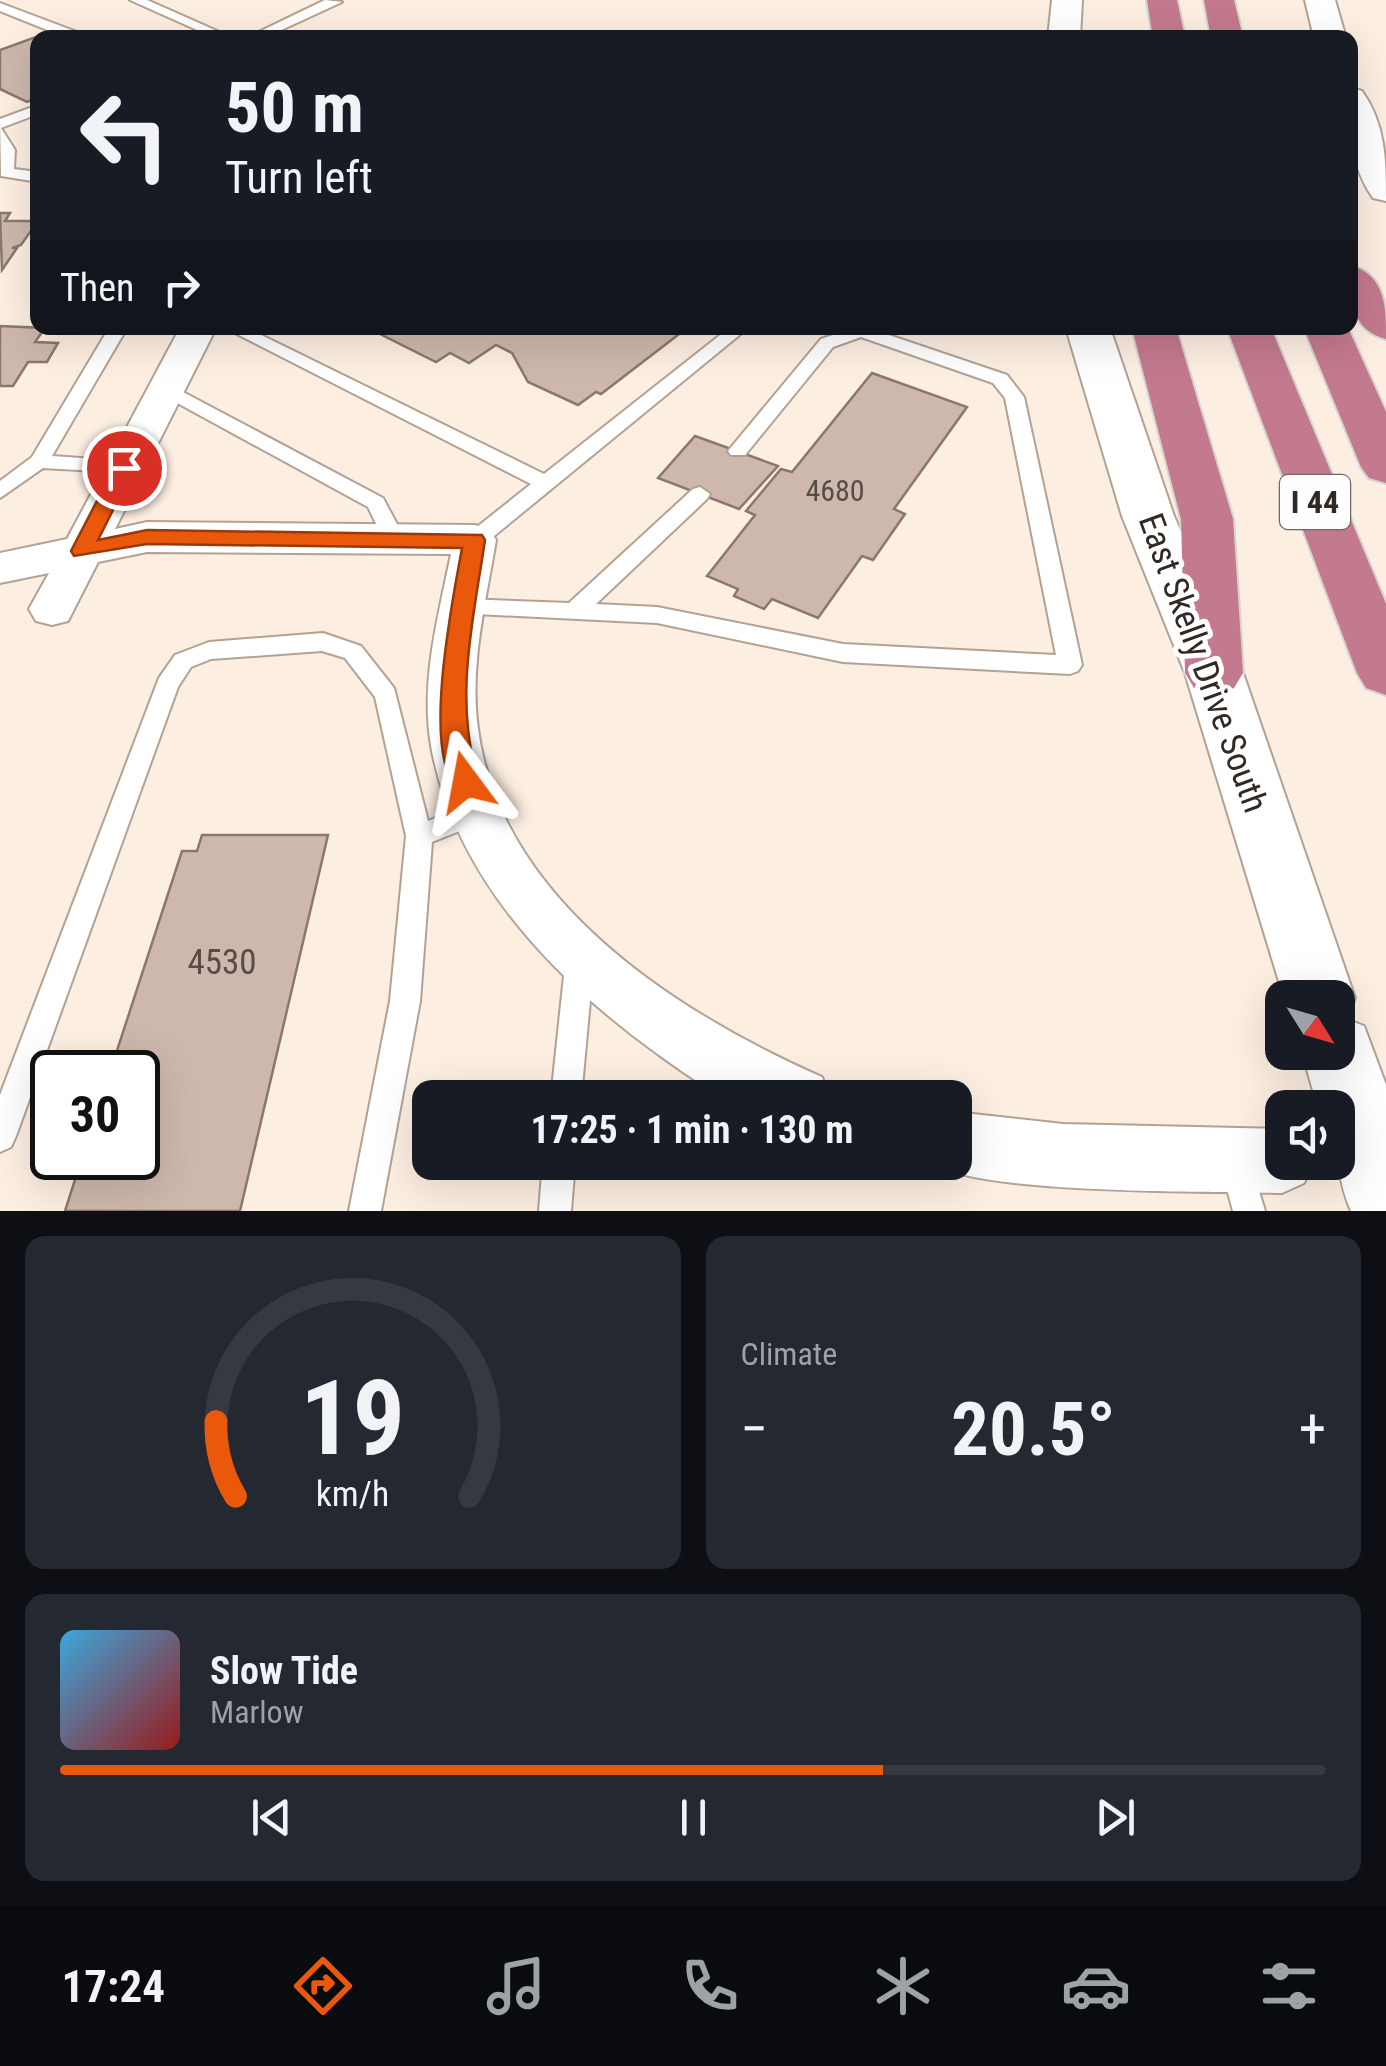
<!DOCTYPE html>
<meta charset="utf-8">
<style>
:root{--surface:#171b24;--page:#242831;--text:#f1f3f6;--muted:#9ea1a6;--line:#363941;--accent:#ea580c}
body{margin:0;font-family:"Roboto Condensed",sans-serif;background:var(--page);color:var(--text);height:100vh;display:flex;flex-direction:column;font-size:38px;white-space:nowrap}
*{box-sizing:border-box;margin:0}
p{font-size:32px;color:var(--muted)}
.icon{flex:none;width:55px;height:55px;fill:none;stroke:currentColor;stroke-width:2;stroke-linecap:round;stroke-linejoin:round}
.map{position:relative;height:1211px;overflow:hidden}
.side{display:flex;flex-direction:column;gap:25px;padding:25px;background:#0d0f14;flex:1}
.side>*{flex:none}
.top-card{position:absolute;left:30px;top:30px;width:1328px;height:305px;border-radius:20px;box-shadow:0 10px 40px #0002;background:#171b24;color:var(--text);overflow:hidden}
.needle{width:65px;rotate:127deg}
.buttons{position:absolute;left:1265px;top:980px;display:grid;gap:20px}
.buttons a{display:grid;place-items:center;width:90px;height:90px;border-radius:20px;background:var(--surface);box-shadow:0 10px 40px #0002;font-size:50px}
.speed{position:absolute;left:30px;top:1050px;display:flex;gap:20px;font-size:50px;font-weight:700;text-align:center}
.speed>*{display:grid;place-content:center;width:130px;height:130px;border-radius:50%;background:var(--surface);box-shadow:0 10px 40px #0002;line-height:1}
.speed .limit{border:5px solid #111;border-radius:15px;background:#fff;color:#111}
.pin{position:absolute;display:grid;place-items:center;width:85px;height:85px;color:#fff;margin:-42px;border:5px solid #fff;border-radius:50%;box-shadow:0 2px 10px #0007}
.me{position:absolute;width:110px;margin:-55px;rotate:347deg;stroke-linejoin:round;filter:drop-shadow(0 0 8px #0008)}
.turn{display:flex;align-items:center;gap:35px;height:210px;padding:0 30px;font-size:45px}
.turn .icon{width:130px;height:130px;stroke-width:2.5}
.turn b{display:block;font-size:70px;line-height:85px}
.then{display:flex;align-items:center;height:95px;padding:0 30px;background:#0003;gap:20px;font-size:38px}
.big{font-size:75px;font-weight:700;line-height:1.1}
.side .card{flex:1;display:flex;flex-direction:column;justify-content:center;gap:15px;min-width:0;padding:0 35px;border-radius:20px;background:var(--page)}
.side .dial{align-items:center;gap:0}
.dial svg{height:260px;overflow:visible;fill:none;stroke:var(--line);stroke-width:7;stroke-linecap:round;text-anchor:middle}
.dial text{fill:var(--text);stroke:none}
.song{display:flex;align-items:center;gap:30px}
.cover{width:120px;height:120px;border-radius:15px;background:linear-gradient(135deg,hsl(200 70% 55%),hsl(0 70% 35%))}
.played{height:10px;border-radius:5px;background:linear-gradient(90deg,var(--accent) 65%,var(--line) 65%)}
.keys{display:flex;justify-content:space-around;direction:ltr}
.heat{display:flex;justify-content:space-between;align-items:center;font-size:55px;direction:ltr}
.side .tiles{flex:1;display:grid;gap:25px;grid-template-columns:1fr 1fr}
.card:last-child{grid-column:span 2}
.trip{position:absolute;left:412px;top:1080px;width:560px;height:100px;border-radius:20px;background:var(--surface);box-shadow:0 10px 40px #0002;font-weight:700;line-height:100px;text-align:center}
.dock{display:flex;height:160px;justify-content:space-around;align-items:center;background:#090b0e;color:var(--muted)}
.dock .icon{width:70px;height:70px}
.dock .current{color:var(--accent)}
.dock b{font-size:45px;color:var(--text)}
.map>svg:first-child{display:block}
.building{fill:#ceb8ae;stroke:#8b776e;stroke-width:2.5}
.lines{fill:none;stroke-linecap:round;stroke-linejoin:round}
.lane-casing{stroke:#b3a294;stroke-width:4}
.street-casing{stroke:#b3a294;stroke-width:4}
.secondary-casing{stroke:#b3a294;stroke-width:4}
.highway-casing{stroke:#d6d4d3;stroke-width:4}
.lane{fill:#fff;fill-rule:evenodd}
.street{fill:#fff;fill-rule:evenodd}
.secondary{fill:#fff;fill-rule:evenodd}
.highway{fill:#c3798e;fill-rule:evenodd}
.route{fill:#ea580c;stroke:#983908;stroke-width:2.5}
.labels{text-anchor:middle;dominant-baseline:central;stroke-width:10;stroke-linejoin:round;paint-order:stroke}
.number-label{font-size:30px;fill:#584d46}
.shield{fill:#fefefe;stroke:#6e6965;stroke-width:2.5}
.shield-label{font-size:32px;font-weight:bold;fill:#302924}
.street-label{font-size:35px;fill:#302924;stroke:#fefefe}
.near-number-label{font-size:35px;fill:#584d46}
</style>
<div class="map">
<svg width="1386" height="1211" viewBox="0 0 1386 1211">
<rect width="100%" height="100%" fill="#fdeee2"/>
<g class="building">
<polygon points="44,34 53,38 38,38 38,98 27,102 0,89 0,50"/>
<polygon points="0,213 10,213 5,221 38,221 21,245 12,248 17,248 2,270"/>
<polygon points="0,326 45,328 35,342 58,343 47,362 28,362 13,386 0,386"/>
<polygon points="387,328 687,328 601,394 596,392 578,405 528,382 512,353 496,345 469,363 450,353 436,362 378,333"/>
<polygon points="872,373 967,407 894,509 905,514 873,560 862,556 818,618 772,599 764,609 734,596 738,589 707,576 755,515 746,511 781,469 792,472"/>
<polygon points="695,436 778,466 739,509 658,478"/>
<polygon points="202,835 328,835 240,1211 65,1211 82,1158 138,1158 138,1072 110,1072 182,851 197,851"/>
</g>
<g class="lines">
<g class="lane-casing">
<g id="lane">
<polygon points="130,0 147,0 233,38 215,38"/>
<polygon points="325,0 342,2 264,38 246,38"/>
<polygon points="0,3 85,35 86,38 67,38 0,11"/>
<polygon points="38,105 38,114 1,128 15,150 14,169 38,172 38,182 1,176 0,119"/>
<polygon points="109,328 127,328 52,456 124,461 134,468 131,473 43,468 0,498 0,481 32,457"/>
<polygon points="225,328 247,328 544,474 729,328 748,328 483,545 475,547 464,540 467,535 531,484"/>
<polygon points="854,328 868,328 1007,375 1024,397 1082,665 1078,671 1070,674 843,662 657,623 456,613 453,607 456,601 464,599 569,603 693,489 700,487 710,494 707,499 596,604 657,607 843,644 1056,655 1005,398 993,383 861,337 833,347 745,455 731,455 728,451 821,339"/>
<polygon points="166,383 383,498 405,539 402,544 386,544 368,507 159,393 159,385"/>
<polygon points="323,633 361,646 394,688 428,821 476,802 485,805 489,813 485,821 432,842 420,1001 381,1211 349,1211 390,1001 406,836 375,697 345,658 322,651 211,659 191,667 178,687 16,1136 11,1147 0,1152 0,1095 159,678 175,655 209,642"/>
<polygon points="580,944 590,948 594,957 581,1098 551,1098 566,957 570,948"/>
<polygon points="1236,1147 1247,1152 1265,1211 1233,1211 1220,1163 1225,1152"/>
<polygon points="543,1162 575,1162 571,1211 539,1211"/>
</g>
</g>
<g class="street-casing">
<g id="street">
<path d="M180,328H216L115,529L147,522L475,525L490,530L496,540C486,601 469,666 478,729C501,901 677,1013 822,1077L830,1098C800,1098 761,1104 731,1097C708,1092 678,1068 659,1055C555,980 458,881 432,751C419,685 438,618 451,554L147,552L98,562L68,621L52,625L36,621L29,609L49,573L0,583V553L67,539Z"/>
<path d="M955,1112L1063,1124L1282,1129V1162H1313L1304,1183L1282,1193C1218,1191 972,1195 932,1162H955Z"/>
</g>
</g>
<g class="secondary-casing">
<g id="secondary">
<polygon points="1052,0 1082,0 1080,38 1048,38"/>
<polygon points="1305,0 1335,0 1346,38 1314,38"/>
<path d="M1350,88L1362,91C1386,125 1386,161 1386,201L1373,198C1349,164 1350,127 1350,88Z"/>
<path d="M1066,328H1110L1174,516L1243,673L1355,998L1346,1019L1364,1026L1386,1085V1211H1351C1335,1174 1338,1147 1338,1108H1318L1302,1052H1338V998H1284L1185,673L1122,516Z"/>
</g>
</g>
<g class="highway-casing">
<g id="highway">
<polygon points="1147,0 1177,0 1185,38 1153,38"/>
<polygon points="1204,0 1234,0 1243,38 1211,38"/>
<path d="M1350,265C1386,275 1386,308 1386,339C1350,330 1350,297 1350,265Z"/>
<polygon points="1132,328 1176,328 1233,519 1243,673 1234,688 1214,695 1194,688 1185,673 1181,519"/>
<polygon points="1227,328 1271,328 1386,604 1386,695 1366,688 1357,673"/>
<polygon points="1304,328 1348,328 1386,412 1386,483 1369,478 1361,467"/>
</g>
</g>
<use href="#lane" class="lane"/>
<use href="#street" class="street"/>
<use href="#secondary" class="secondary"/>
<use href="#highway" class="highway"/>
</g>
<path class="route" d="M124,461L134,468L98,540L147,530L482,535L485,540C473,622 453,701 479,782L475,790L466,793C415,775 455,589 462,548L147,544L74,556L71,551L114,468Z"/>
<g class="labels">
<g class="number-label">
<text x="835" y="490">4680</text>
</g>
<rect class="shield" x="1280" y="475" width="70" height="54" rx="8"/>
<g class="shield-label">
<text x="1315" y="502">I 44</text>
</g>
<g class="street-label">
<text transform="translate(1203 663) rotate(70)">East Skelly Drive South</text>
</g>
<g class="near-number-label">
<text x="222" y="962">4530</text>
</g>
</g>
</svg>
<div class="buttons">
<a><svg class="needle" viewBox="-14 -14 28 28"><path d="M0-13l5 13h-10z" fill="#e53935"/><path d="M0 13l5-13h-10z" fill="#9ea1a6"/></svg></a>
<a><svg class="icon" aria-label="sound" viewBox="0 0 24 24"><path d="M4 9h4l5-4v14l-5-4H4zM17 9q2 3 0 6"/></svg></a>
</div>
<div class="speed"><div class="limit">30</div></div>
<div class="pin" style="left:124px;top:468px;background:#d93025"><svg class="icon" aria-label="arrive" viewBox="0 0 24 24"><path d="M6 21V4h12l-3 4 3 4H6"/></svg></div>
<svg class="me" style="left:466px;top:782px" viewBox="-20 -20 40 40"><path d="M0-17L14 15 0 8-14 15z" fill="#ea580c" stroke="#fff" stroke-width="4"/></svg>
<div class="trip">17:25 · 1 min · 130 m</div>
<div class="top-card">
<div class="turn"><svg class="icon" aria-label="left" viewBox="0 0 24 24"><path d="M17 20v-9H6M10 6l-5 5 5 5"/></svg><div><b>50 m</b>Turn left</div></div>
<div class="then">Then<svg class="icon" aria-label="right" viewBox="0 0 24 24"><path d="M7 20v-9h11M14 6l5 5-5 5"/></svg></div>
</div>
</div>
<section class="side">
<div class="tiles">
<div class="card dial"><svg viewBox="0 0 100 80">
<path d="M14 69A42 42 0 1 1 86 69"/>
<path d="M14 69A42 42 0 0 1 8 46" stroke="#ea580c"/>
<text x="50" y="56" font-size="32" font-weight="700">19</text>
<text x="50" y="72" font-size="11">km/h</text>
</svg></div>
<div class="card"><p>Climate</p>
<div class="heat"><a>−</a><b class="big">20.5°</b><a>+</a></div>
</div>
<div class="card">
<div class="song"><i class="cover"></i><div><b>Slow Tide</b><p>Marlow</p></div></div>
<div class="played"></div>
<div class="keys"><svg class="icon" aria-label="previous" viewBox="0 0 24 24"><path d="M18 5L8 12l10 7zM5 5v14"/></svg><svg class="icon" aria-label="pause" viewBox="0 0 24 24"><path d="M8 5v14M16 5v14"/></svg><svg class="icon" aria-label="next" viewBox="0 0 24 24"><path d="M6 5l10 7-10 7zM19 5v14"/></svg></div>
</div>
</div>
</section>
<nav class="dock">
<b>17:24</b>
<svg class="icon current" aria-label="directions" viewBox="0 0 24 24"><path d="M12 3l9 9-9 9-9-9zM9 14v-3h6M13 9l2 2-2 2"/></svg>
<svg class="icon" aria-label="music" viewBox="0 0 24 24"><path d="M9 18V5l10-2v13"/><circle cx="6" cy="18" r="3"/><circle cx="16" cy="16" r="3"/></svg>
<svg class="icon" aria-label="phone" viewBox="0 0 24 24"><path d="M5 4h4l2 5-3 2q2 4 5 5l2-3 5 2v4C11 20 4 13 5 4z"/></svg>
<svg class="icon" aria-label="climate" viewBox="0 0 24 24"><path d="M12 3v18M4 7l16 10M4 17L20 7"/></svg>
<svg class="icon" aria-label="car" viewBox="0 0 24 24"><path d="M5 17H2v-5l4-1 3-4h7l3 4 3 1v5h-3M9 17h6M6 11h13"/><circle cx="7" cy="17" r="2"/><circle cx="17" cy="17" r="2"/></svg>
<svg class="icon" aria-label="filters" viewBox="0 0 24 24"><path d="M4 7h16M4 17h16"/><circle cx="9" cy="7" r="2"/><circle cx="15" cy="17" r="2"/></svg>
</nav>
